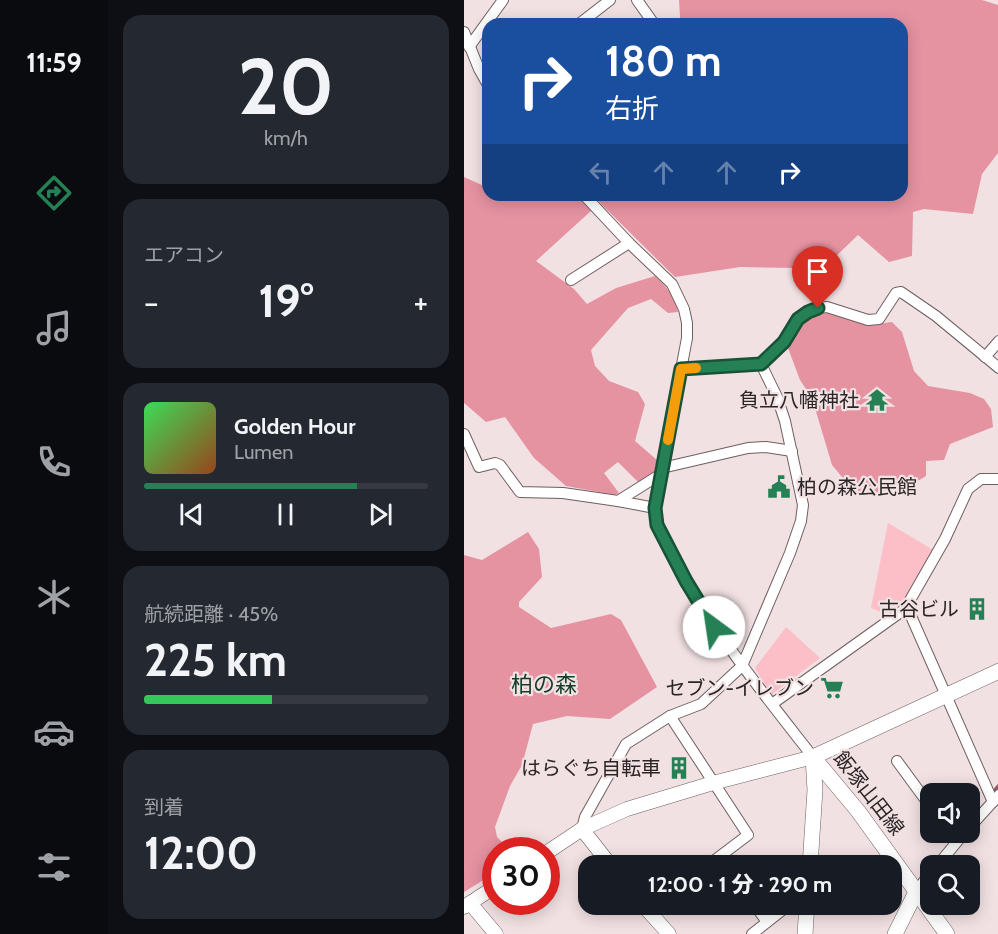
<!DOCTYPE html>
<html lang="ja">
<meta charset="utf-8">
<style>
:root{--surface:#171b24;--page:#242831;--text:#f1f3f6;--muted:#9ea1a6;--line:#363941;--accent:#258055}
body{margin:0;font-family:Cabin,"Noto Sans JP",sans-serif;background:var(--page);color:var(--text);height:100vh;display:flex;flex-direction:column;font-size:22px;white-space:nowrap}
*{box-sizing:border-box;margin:0}
p{font-size:20px;color:var(--muted)}
.icon{flex:none;width:33px;height:33px;fill:none;stroke:currentColor;stroke-width:2;stroke-linecap:round;stroke-linejoin:round}
.map{position:relative;flex:1;overflow:hidden}
.drawer{display:flex;flex-direction:column;gap:15px;padding:15px;background:#0d0f14;width:356px}
.drawer>*{flex:none}
.banner{position:absolute;left:18px;top:18px;width:426px;height:183px;border-radius:18px;box-shadow:0 3px 15px #0003;background:#1a4fa0;color:#fff;overflow:hidden}
.tools{position:absolute;left:456px;top:783px;display:grid;gap:12px}
.tools a{display:grid;place-items:center;width:60px;height:60px;border-radius:12px;background:var(--surface);box-shadow:0 3px 15px #0003;font-size:30px}
.speed{position:absolute;left:18px;top:837px;display:flex;gap:12px;font-size:30px;font-weight:700;text-align:center}
.speed>*{display:grid;place-content:center;width:78px;height:78px;border-radius:50%;background:var(--surface);box-shadow:0 3px 15px #0003;line-height:1}
.speed .limit{border:9px solid #d22;background:#fff;color:#111}
.pin{position:absolute;display:grid;place-items:center;width:51px;height:51px;color:#fff;margin:-62px -26px;border-radius:50% 50% 50% 0;rotate:-45deg;box-shadow:0 0 6px #0007}
.pin .icon{rotate:45deg}
.me{position:absolute;width:66px;margin:-33px;rotate:329deg;stroke-linejoin:round;filter:drop-shadow(0 0 4px #0008)}
.turn{display:flex;align-items:center;gap:21px;height:126px;padding:0 24px;font-size:27px}
.turn .icon{width:78px;height:78px;stroke-width:2.5}
.turn b{display:block;font-size:42px;line-height:51px}
.lanes{display:flex;align-items:center;height:57px;padding:0 24px;background:#0003;justify-content:center;gap:30px;direction:ltr}
.lanes .off{opacity:.35}
.big{font-size:45px;font-weight:800;line-height:1.1}
.drawer .card{flex:1;display:flex;flex-direction:column;justify-content:center;gap:9px;min-width:0;padding:0 21px;border-radius:18px;background:var(--page)}
.drawer .dial{align-items:center;gap:0}
.dial b{font-size:78px;line-height:1}
.song{display:flex;align-items:center;gap:18px}
.cover{width:72px;height:72px;border-radius:9px;background:linear-gradient(135deg,hsl(130 70% 55%),hsl(20 70% 35%))}
.played{height:6px;border-radius:3px;background:linear-gradient(90deg,var(--accent) 75%,var(--line) 75%)}
.keys{display:flex;justify-content:space-around;direction:ltr}
.heat{display:flex;justify-content:space-between;align-items:center;font-size:33px;direction:ltr}
.charge{height:9px;border-radius:4px;background:linear-gradient(90deg,#34c759 45%,var(--line) 0)}
.trip{position:absolute;left:114px;top:855px;width:324px;height:60px;border-radius:18px;background:var(--surface);box-shadow:0 3px 15px #0003;font-weight:800;line-height:60px;text-align:center}
main{display:flex;flex:1;min-height:0}
.tab-bar{display:flex;flex-direction:column;width:108px;justify-content:space-around;align-items:center;background:#090b0e;color:var(--muted)}
.tab-bar .icon{width:42px;height:42px}
.tab-bar .selected{color:var(--accent)}
.tab-bar b{font-size:27px;color:var(--text)}
.map>svg:first-child{display:block}
.green{fill:#fcbec7}
.forest{fill:#e592a1}
.lines{fill:none;stroke-linecap:round;stroke-linejoin:round}
.stream{stroke:#915863;stroke-width:3}
.minor-casing{stroke:#6e5f61;stroke-width:12}
.tertiary-casing{stroke:#6e5f61;stroke-width:15}
.secondary-casing{stroke:#6e5f61;stroke-width:16}
.minor{stroke:#fff;stroke-width:10}
.tertiary{stroke:#fff;stroke-width:14}
.secondary{stroke:#fff;stroke-width:15}
.route-casing{stroke:#185337;stroke-width:15}
.route{stroke:#258055;stroke-width:10}
.slow{stroke:#f59e0b;stroke-width:10}
.labels{text-anchor:middle;dominant-baseline:central;stroke-width:4.5;stroke-linejoin:round;paint-order:stroke}
.poi-label{font-size:20px;fill:#2b2526;stroke:#f2e1e3;text-anchor:end}
.street-label{font-size:20px;fill:#2b2526;stroke:#f2e1e3}
.quarter-label{font-size:22px;fill:#133d29;stroke:#f2e1e3}
</style>
<main>
<nav class="tab-bar">
<b>11:59</b>
<svg class="icon selected" aria-label="directions" viewBox="0 0 24 24"><path d="M12 3l9 9-9 9-9-9zM9 14v-3h6M13 9l2 2-2 2"/></svg>
<svg class="icon" aria-label="music" viewBox="0 0 24 24"><path d="M9 18V5l10-2v13"/><circle cx="6" cy="18" r="3"/><circle cx="16" cy="16" r="3"/></svg>
<svg class="icon" aria-label="phone" viewBox="0 0 24 24"><path d="M5 4h4l2 5-3 2q2 4 5 5l2-3 5 2v4C11 20 4 13 5 4z"/></svg>
<svg class="icon" aria-label="climate" viewBox="0 0 24 24"><path d="M12 3v18M4 7l16 10M4 17L20 7"/></svg>
<svg class="icon" aria-label="car" viewBox="0 0 24 24"><path d="M5 17H2v-5l4-1 3-4h7l3 4 3 1v5h-3M9 17h6M6 11h13"/><circle cx="7" cy="17" r="2"/><circle cx="17" cy="17" r="2"/></svg>
<svg class="icon" aria-label="filters" viewBox="0 0 24 24"><path d="M4 7h16M4 17h16"/><circle cx="9" cy="7" r="2"/><circle cx="15" cy="17" r="2"/></svg>
</nav>
<section class="drawer">
<div class="card dial"><b>20</b><p>km/h</p></div>
<div class="card"><p>エアコン</p>
<div class="heat"><a>−</a><b class="big">19°</b><a>+</a></div>
</div>
<div class="card">
<div class="song"><i class="cover"></i><div><b>Golden Hour</b><p>Lumen</p></div></div>
<div class="played"></div>
<div class="keys"><svg class="icon" aria-label="previous" viewBox="0 0 24 24"><path d="M18 5L8 12l10 7zM5 5v14"/></svg><svg class="icon" aria-label="pause" viewBox="0 0 24 24"><path d="M8 5v14M16 5v14"/></svg><svg class="icon" aria-label="next" viewBox="0 0 24 24"><path d="M6 5l10 7-10 7zM19 5v14"/></svg></div>
</div>
<div class="card"><p>航続距離 · 45%</p><b class="big">225 km</b><div class="charge"></div></div>
<div class="card"><p>到着</p><b class="big">12:00</b></div>
</section>
<div class="map">
<svg width="535" height="934" viewBox="0 0 535 934">
<rect width="100%" height="100%" fill="#f2e1e3"/>
<g class="green">
<polygon points="424,523 469,550 439,603 424,615 407,608"/>
<polygon points="322,627 356,658 307,695 291,668"/>
</g>
<g class="forest">
<polygon points="215,0 518,0 534,5 534,153 518,174 509,214 460,209 449,212 448,256 425,262 394,235 366,262 333,268 276,267 211,277 128,195 438,195 438,24 213,24 216,17"/>
<path d="M0,177L20,186L24,182V195H114L128,210L72,261L110,289L123,304L152,288L191,276C202,286 212,297 214,312L204,313L187,299L164,308L127,350L131,366L145,381L174,392L181,404L171,441L193,460L190,473L175,483L154,462L140,473L155,493L151,495L102,486L70,458L41,417L22,422L0,403Z"/>
<polygon points="363,312 405,325 428,322 438,332 450,371 464,386 506,393 520,399 527,409 529,427 486,444 480,460 462,461 462,476 444,487 415,497 389,490 368,465 348,398 336,380 324,348 326,339 337,323 351,313"/>
<polygon points="64,532 75,549 78,577 55,602 55,607 87,628 147,614 157,620 193,687 146,719 103,716 69,724 58,765 46,786 31,827 33,837 46,850 32,850 31,873 0,892 0,555 18,560"/>
</g>
<g class="lines">
<polyline class="stream" points="528,793 535,785"/>
<g class="minor-casing">
<g id="minor">
<polyline points="173,0 190,24"/>
<polyline points="115,24 146,0"/>
<polyline points="0,32 15,69 24,85"/>
<polyline points="5,47 39,0"/>
<path d="M120,195L165,243L208,284L220,309L223,323V338L191,508C192,527 202,542 211,559C248,631 299,693 349,757"/>
<polyline points="107,280 165,243"/>
<polyline points="521,357 535,341"/>
<polyline points="217,369 297,364 320,342 334,319 344,312 354,308 363,307 404,320 415,319 432,293 437,292 472,316 535,368"/>
<polyline points="0,434 15,467 31,463 36,465 56,492 99,493 154,501 197,474"/>
<polyline points="198,468 284,448 302,447 328,451"/>
<polyline points="154,501 191,508"/>
<polyline points="443,607 529,802"/>
<polyline points="308,704 441,609 481,539 504,489 517,479 535,479"/>
<polyline points="206,716 284,835 243,866"/>
<polyline points="433,761 466,806"/>
<polyline points="506,827 535,795"/>
<polyline points="118,829 121,817 162,744 206,716 237,704 278,666 326,553 337,521 339,505 321,421 313,397 297,364"/>
<polyline points="473,866 501,832"/>
<polyline points="452,892 466,873"/>
<polyline points="290,904 303,922"/>
<polyline points="288,934 326,904"/>
</g>
</g>
<g class="tertiary-casing">
<g id="tertiary">
<polyline points="118,829 147,866"/>
<polyline points="82,853 118,829 163,809 249,783 349,757"/>
<polyline points="6,903 32,934"/>
<polyline points="178,904 205,934"/>
<polyline points="0,907 32,886"/>
</g>
</g>
<g class="secondary-casing">
<g id="secondary">
<polyline points="349,757 394,811 483,934"/>
<polyline points="349,757 535,671"/>
<polyline points="346,866 351,790 349,757"/>
<polyline points="341,934 343,904"/>
<polyline points="431,934 452,892"/>
</g>
</g>
<use href="#minor" class="minor"/>
<use href="#tertiary" class="tertiary"/>
<use href="#secondary" class="secondary"/>
</g>
<g class="lines">
<g class="route-casing">
<polyline id="route" points="250,627 222,581 193,525 191,508 217,369 297,364 320,342 334,319 344,312 354,308"/>
</g>
<use href="#route" class="route"/>
<polyline class="slow" points="204,440 217,369 232,368"/>
</g>
<defs>
<g id="temple-bare" transform="scale(1.8)"><path d="M0-6L5-2H3V0L6.5 2.5H4V6H1.5V3h-3V6H-4V2.5H-6.5L-3 0V-2H-5Z" fill="#258055" stroke="#f2e1e3" stroke-width="2.5" paint-order="stroke"/></g>
<g id="civic-bare" transform="scale(1.8)"><path d="M-.6-6.5H3V-4.5H.6V-3L4-1V1h2V6H-6V1h2V-1L-.6-3ZM-1.2 2.5V6h2.4V2.5Z" fill="#258055" stroke="#f2e1e3" stroke-width="2.5" paint-order="stroke"/></g>
<g id="building-bare" transform="scale(1.8)"><path d="M-4-6H4V6H1V3H-1V6H-4ZM-2.5-4.3h1.7v1.8h-1.7ZM.8-4.3h1.7v1.8H.8ZM-2.5-1h1.7V.8h-1.7ZM.8-1h1.7V.8H.8Z" fill="#258055" stroke="#f2e1e3" stroke-width="2.5" paint-order="stroke"/></g>
<g id="supermarket-bare" transform="scale(1.8)"><path d="M-6-5.5h2.5l.6 2H6L4.5 2H-2.5L-4.4-4H-6ZM-1.5 3.2a1.3 1.3 0 1 0 .1 0ZM3 3.2a1.3 1.3 0 1 0 .1 0Z" fill="#258055" stroke="#f2e1e3" stroke-width="2.5" paint-order="stroke"/></g>
</defs>
<g fill-rule="evenodd">
<use href="#temple-bare" x="413" y="400"/>
<use href="#civic-bare" x="315" y="487"/>
<use href="#building-bare" x="513" y="609"/>
<use href="#supermarket-bare" x="368" y="688"/>
<use href="#building-bare" x="215" y="768"/>
</g>
<g class="labels">
<g class="poi-label">
<text x="395" y="400">負立八幡神社</text>
<text x="333" y="487" text-anchor="start">柏の森公民館</text>
<text x="495" y="609">古谷ビル</text>
<text x="350" y="688">セブン-イレブン</text>
<text x="197" y="768">はらぐち自転車</text>
</g>
<g class="street-label">
<text transform="translate(405 793) rotate(52)">飯塚山田線</text>
</g>
<g class="quarter-label">
<text x="80" y="684">柏の森</text>
</g>
</g>
</svg>
<div class="tools">
<a><svg class="icon" aria-label="sound" viewBox="0 0 24 24"><path d="M4 9h4l5-4v14l-5-4H4zM17 9q2 3 0 6"/></svg></a>
<a><svg class="icon" aria-label="search" viewBox="0 0 24 24"><circle cx="10" cy="10" r="6"/><path d="M15 15l6 6"/></svg></a>
</div>
<div class="speed"><div class="limit">30</div></div>
<div class="pin" style="left:354px;top:308px;background:#d93025"><svg class="icon" aria-label="arrive" viewBox="0 0 24 24"><path d="M6 21V4h12l-3 4 3 4H6"/></svg></div>
<svg class="me" style="left:250px;top:627px" viewBox="-20 -20 40 40"><circle r="19" fill="#fff"/><path d="M0-13L10 11 0 6-10 11z" fill="#258055"/></svg>
<div class="trip">12:00 · 1 分 · 290 m</div>
<div class="banner">
<div class="turn"><svg class="icon" aria-label="right" viewBox="0 0 24 24"><path d="M7 20v-9h11M14 6l5 5-5 5"/></svg><div><b>180 m</b>右折</div></div>
<div class="lanes"><svg class="icon off" aria-label="left" viewBox="0 0 24 24"><path d="M17 20v-9H6M10 6l-5 5 5 5"/></svg><svg class="icon off" aria-label="ahead" viewBox="0 0 24 24"><path d="M12 20V5M6 11l6-6 6 6"/></svg><svg class="icon off" aria-label="ahead" viewBox="0 0 24 24"><path d="M12 20V5M6 11l6-6 6 6"/></svg><svg class="icon" aria-label="right" viewBox="0 0 24 24"><path d="M7 20v-9h11M14 6l5 5-5 5"/></svg></div>
</div>
</div>
</main>
